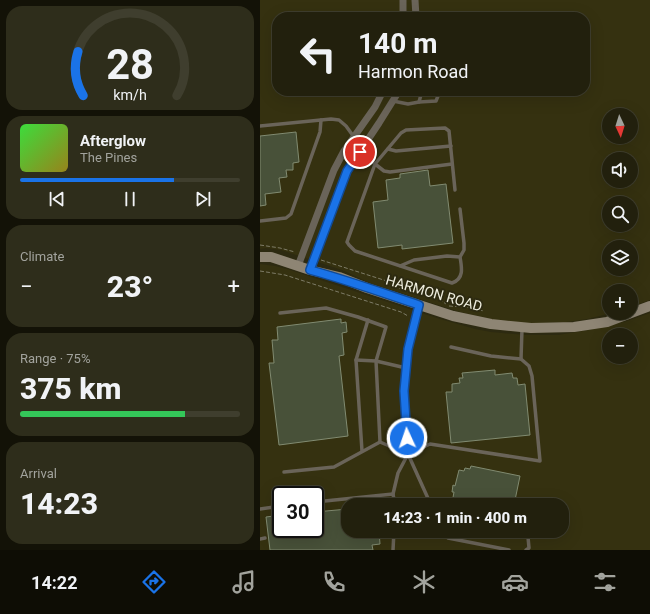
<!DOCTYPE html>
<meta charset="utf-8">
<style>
:root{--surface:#22200d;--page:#2e2d1b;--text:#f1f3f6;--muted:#a2a39d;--line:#3f3e2e;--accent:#1a73e8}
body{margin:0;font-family:Roboto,sans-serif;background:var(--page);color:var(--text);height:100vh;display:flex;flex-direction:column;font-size:15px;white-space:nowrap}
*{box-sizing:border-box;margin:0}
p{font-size:13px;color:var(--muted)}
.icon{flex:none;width:22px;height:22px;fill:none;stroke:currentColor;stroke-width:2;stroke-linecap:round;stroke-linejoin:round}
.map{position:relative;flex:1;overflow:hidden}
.side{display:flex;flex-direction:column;gap:6px;padding:6px;background:#131207;width:260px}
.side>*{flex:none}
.top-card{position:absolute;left:12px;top:12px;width:318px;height:84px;border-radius:16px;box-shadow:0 4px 16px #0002,0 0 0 1px var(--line);background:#22200d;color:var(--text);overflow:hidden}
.needle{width:26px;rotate:176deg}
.controls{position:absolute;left:342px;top:108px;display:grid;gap:8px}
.controls a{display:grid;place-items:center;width:36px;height:36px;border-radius:50%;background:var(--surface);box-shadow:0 4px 16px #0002,0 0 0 1px var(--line);font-size:20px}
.speed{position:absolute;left:12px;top:486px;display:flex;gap:8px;font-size:20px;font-weight:700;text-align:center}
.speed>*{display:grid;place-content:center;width:52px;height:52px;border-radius:50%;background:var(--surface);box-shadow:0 4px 16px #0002,0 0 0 1px var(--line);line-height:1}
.speed .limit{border:2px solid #111;border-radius:6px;background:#fff;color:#111}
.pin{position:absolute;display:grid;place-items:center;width:34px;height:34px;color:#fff;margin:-17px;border:2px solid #fff;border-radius:50%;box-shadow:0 1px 4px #0007}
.me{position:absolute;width:44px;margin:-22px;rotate:357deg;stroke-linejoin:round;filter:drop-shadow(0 0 3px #0008)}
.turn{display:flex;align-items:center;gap:14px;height:84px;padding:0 20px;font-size:18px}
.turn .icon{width:52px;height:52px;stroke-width:2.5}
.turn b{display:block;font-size:28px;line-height:34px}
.big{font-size:30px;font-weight:800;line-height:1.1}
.side .widget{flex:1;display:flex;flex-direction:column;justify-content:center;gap:6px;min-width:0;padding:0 14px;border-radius:16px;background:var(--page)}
.side .dial{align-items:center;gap:0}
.dial svg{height:104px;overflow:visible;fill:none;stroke:var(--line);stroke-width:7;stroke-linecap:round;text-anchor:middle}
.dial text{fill:var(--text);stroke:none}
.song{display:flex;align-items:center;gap:12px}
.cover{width:48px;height:48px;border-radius:6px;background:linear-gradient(135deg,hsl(120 70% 55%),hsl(50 70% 35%))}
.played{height:4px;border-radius:2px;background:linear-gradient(90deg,var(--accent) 70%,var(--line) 70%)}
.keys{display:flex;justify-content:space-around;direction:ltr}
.heat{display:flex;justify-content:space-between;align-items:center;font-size:22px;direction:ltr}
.charge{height:6px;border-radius:3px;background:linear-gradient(90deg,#34c759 75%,var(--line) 0)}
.trip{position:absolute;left:81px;top:498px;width:228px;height:40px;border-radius:16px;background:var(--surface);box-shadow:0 4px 16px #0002,0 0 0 1px var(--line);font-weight:800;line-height:40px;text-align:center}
.menu{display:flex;height:64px;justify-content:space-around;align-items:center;background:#0e0d05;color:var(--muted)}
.menu .icon{width:28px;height:28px}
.menu .selected{color:var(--accent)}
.menu b{font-size:18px;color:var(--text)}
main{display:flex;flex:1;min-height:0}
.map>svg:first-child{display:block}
.built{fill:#353110;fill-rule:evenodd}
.building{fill:#485139;stroke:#818b71}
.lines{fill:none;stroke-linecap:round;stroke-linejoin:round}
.path{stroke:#7e7c67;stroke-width:1;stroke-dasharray:4 2;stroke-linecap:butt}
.lane{stroke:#6a6459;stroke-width:3.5}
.street{stroke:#6a6459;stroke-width:7}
.secondary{stroke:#8e8574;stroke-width:10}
.route-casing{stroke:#114b97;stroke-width:10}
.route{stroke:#1a73e8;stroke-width:7}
.labels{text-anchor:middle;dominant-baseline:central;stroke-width:4;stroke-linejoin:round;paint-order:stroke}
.street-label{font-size:14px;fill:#efeedf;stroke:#2d2a11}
</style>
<main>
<section class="side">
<div class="widget dial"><svg viewBox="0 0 100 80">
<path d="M14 69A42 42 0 1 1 86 69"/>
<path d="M14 69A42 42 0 0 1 10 35" stroke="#1a73e8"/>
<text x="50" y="56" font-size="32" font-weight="700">28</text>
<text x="50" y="72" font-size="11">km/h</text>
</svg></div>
<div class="widget">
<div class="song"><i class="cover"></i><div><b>Afterglow</b><p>The Pines</p></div></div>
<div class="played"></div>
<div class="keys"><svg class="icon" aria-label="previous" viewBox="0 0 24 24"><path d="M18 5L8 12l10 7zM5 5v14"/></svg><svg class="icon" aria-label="pause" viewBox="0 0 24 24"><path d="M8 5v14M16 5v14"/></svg><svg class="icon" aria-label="next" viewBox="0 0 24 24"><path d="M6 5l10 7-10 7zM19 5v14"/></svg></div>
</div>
<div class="widget"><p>Climate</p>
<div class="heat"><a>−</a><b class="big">23°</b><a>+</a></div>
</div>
<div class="widget"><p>Range · 75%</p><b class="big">375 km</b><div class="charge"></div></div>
<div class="widget"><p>Arrival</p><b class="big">14:23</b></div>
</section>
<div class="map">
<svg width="390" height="550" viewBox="0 0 390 550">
<rect width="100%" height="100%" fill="#2d2a11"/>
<g class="built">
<path d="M0,0H390V300L371,307V291H349V313H352L327,319L306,322L280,323H249L200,312L112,284L82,270L21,250L6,248L0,249ZM17,17H325V91H17ZM349,115H371V137H349ZM349,159H371V181H349ZM349,203H371V225H349ZM349,247H371V269H349Z"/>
<path d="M0,264L15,266L27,269L180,319L215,329L231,332L266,335H298L329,330L367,321L390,313V550H0ZM349,335H371V357H349ZM21,495H55V529H21ZM88,505H302V531H88Z"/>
</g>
<g class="building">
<polygon points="36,132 39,162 33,163 33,170 26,170 27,177 19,178 21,192 5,194 6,205 0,206 0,136"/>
<polygon points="168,170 170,186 186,184 193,243 142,249 142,245 118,248 113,202 128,200 126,180 140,178 140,174"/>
<polygon points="81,319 81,323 86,322 87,332 82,333 84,355 79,356 88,436 19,445 9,363 14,363 12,340 18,340 17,327"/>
<polygon points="235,370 235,375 252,373 253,378 257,378 258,385 265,384 270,435 191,443 186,392 192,392 192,384 200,383 199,378 203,378 202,373"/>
<polygon points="211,466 260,476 254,505 198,505 198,504 192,503 194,492 192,492 193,485 195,486 199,470 204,471 205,468 210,469"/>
<polygon points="88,509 88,531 119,531 120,544 112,545 113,550 10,550 6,517 21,515 21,529 55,529 55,512"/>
</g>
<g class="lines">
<g class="path">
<polyline points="0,245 20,248 35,252"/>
<polyline points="61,260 133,283 140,289 146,288 149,288 178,298 186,304"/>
<polyline points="0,271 25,275 141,312 148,316"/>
<polyline points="189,306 206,307 224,311"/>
</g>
<g class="lane">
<polyline points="133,101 148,104 159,102 176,101 180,91"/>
<polyline points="159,102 162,91"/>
<path d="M0,126L71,119L79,120L86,126L94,137L100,152L115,164L87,242L89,245L95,251L192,283C204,279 202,268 200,257L187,256L154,260L140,266"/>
<polyline points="128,149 136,151 191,146"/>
<polyline points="192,164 130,172 124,171 115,164 141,133 146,130 185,128 189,131 195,190"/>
<polyline points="0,221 26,218 31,214 60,132 61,120"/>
<polyline points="200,257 204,250 204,243 200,209"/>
<polyline points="20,313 66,308 98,317 126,327 116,361 146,368"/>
<polyline points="191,347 231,356 261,359"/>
<polyline points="96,360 116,361 120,442 148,454 171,505"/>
<polyline points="102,451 96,360 108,320"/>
<polyline points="24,472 74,467 120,442"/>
<polyline points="133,494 138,473 148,454 170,444 280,461 272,376 269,366 261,359 262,329"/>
<polyline points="55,502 133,494 135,505"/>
<polyline points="0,509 21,506"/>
<polyline points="183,531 188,538 249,550"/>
<polyline points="234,531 268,537 269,548 266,550"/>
<polyline points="0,539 5,538"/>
<polyline points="133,550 134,531"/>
</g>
<g class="street">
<polyline points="143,0 143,17"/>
<polyline points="155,0 156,17"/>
<polyline points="38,266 74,170 84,151 115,107 123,91"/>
<polyline points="50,270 87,171 119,123 139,91"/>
<polyline points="148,454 144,391 148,349 159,305"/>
</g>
<polyline class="secondary" points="0,257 11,257 50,270 79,277 107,288 193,316 231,324 271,328 314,327 347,322 390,306"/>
</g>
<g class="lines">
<g class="route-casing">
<path id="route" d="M100,152L87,171L50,270C87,280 123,293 159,305L148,349L144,391L147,438"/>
</g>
<use href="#route" class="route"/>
</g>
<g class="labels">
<g class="street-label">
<text transform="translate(174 293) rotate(16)">HARMON ROAD</text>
</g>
</g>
</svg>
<div class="controls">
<a><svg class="needle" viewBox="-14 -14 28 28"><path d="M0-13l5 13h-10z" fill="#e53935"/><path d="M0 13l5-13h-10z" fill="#a2a39d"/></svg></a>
<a><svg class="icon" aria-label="sound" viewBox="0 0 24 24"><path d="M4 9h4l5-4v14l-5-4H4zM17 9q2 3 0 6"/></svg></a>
<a><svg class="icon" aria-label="search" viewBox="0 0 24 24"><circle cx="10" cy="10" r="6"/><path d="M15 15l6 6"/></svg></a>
<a><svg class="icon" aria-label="layers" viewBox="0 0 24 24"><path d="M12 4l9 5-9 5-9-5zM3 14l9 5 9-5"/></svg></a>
<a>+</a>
<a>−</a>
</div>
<div class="speed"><div class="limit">30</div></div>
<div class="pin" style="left:100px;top:152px;background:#d93025"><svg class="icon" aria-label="arrive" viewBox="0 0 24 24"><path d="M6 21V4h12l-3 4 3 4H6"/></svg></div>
<svg class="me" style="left:147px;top:438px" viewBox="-20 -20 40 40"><circle r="17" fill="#1a73e8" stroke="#fff" stroke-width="3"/><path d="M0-11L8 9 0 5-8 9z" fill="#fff"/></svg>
<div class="trip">14:23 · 1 min · 400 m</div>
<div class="top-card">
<div class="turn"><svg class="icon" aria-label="left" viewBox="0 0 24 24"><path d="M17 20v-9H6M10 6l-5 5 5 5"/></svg><div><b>140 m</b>Harmon Road</div></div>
</div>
</div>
</main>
<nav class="menu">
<b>14:22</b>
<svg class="icon selected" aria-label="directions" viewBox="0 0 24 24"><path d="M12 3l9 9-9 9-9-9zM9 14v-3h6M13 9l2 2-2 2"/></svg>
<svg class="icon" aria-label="music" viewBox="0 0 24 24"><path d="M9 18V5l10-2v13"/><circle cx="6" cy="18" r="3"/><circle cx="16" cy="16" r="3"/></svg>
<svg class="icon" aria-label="phone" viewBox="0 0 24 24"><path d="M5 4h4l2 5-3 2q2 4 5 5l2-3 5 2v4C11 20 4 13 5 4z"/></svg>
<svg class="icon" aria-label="climate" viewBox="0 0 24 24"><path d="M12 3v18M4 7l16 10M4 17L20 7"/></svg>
<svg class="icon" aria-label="car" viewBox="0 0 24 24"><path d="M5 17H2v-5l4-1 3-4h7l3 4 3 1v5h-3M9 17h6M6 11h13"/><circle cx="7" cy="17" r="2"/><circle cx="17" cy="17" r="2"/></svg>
<svg class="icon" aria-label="filters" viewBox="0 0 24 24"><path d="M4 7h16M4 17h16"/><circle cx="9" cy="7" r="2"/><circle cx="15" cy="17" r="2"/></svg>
</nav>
